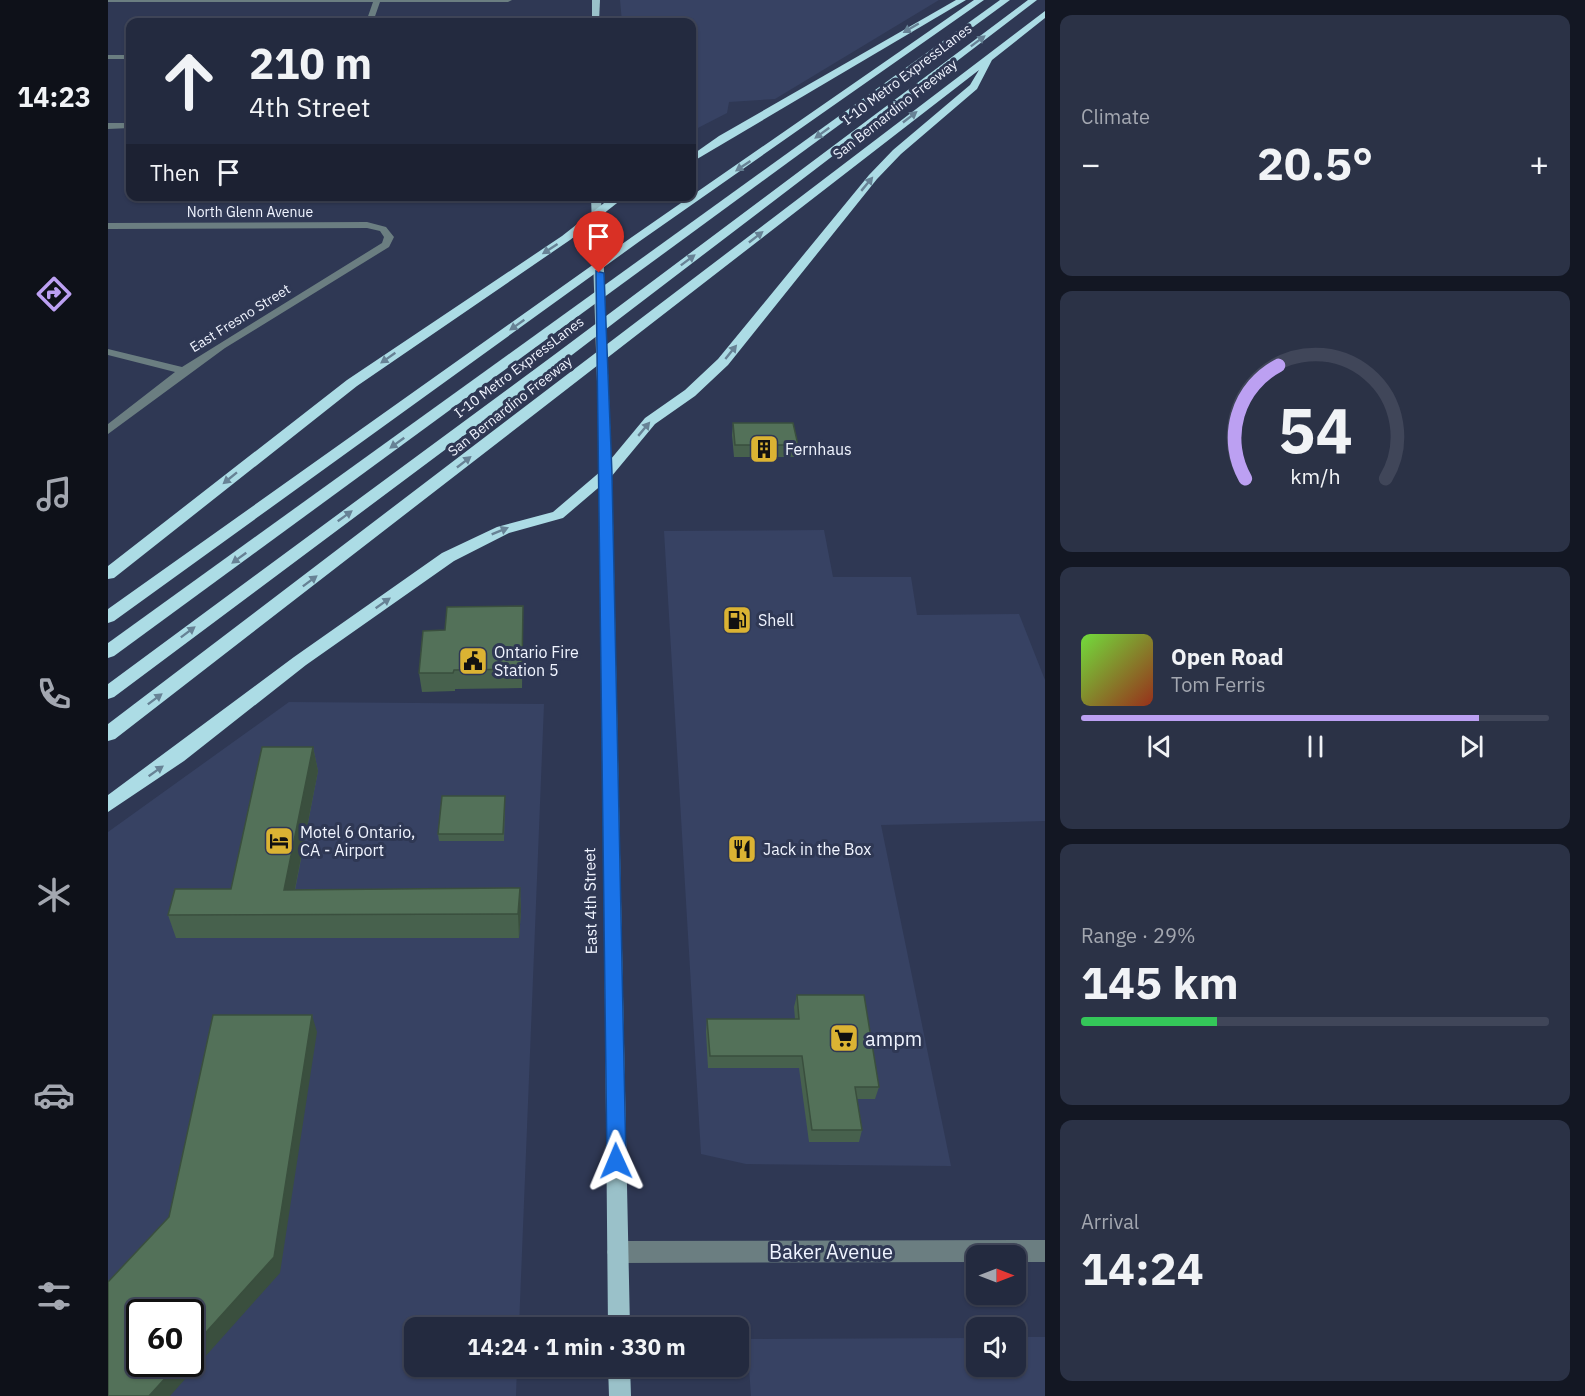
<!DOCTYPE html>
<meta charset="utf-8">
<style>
:root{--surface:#232a3f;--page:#2b3246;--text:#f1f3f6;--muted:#a3a7b0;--line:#404659;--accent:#bca0f2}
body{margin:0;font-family:"IBM Plex Sans",sans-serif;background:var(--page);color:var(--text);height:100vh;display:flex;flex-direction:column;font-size:22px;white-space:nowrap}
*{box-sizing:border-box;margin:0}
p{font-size:20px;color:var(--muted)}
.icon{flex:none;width:33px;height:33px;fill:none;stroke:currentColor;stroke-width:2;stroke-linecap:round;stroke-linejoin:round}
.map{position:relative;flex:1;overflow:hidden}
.side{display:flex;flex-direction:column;gap:15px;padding:15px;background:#131723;width:540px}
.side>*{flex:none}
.top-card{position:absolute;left:18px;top:18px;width:570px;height:183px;border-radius:12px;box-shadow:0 2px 4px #0004,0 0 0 2px var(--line);background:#232a3f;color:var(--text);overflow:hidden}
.needle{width:39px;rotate:90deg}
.controls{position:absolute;left:858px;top:1245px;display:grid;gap:12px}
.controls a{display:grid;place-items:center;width:60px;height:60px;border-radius:12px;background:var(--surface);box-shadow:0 2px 4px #0004,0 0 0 2px var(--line);font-size:30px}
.speed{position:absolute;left:18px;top:1299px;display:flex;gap:12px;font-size:30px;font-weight:700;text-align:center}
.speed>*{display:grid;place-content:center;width:78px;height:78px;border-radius:50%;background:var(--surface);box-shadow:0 2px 4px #0004,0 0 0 2px var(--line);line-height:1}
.speed .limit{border:3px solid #111;border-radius:9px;background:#fff;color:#111}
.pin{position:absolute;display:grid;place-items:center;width:51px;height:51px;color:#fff;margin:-62px -26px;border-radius:50% 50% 50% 0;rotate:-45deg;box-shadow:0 0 6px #0007}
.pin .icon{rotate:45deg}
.me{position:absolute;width:66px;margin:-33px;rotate:359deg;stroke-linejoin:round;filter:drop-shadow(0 0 4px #0008)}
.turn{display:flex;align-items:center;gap:21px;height:126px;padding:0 24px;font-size:27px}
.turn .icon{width:78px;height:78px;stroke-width:2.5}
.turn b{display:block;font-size:42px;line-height:51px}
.then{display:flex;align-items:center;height:57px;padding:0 24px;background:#0003;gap:12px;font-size:22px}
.big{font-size:45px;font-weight:700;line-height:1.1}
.side .card{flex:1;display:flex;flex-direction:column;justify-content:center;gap:9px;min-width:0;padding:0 21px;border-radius:12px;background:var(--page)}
.side .dial{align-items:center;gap:0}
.dial svg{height:156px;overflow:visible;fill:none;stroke:var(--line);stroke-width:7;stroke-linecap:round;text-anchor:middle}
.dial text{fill:var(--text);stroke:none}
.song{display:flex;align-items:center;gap:18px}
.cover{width:72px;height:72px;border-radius:9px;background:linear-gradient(135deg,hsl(100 70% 55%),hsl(10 70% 35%))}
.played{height:6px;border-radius:3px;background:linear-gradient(90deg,var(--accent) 85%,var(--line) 85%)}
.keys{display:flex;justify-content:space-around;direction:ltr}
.heat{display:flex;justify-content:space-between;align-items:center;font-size:33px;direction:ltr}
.charge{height:9px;border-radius:4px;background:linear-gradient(90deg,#34c759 29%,var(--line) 0)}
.trip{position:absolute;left:296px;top:1317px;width:345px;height:60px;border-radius:12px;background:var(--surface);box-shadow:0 2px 4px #0004,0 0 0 2px var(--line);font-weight:700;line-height:60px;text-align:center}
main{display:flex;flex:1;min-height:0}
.tabs{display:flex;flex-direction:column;width:108px;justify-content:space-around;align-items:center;background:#0e1119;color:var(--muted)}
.tabs .icon{width:42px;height:42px}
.tabs .active{color:var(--accent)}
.tabs b{font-size:27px;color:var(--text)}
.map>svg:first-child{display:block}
.built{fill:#374263;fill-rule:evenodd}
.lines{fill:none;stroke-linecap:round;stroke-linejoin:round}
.minor{fill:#6b7e81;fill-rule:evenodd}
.major{fill:#9ac1c9;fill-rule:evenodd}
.highway{fill:#acdce5;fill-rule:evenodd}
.wall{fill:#47614d}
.shaded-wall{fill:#3a4f3e}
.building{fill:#537159;stroke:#3a4f3e;stroke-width:1.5}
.oneway{fill:#678295}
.route{fill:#1a73e8;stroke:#114b97;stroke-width:1.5}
.labels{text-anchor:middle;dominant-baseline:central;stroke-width:6;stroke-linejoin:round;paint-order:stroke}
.far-street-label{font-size:14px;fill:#f0f4ff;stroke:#2f3854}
.poi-label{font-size:16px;fill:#f0f4ff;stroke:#2f3854;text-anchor:start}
.street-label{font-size:16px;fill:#f0f4ff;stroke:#2f3854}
.near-poi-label{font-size:20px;fill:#f0f4ff;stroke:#2f3854;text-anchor:start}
.near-street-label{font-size:20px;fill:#f0f4ff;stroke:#2f3854}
</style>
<main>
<nav class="tabs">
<b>14:23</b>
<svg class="icon active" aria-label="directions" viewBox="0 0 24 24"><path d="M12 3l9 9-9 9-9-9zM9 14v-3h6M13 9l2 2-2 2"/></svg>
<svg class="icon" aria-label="music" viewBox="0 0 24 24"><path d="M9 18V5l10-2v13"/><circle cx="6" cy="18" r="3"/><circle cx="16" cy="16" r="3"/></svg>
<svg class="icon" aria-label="phone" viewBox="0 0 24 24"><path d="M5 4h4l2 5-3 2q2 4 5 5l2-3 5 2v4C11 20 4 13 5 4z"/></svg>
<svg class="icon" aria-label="climate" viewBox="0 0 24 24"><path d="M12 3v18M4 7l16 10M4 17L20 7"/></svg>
<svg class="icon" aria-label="car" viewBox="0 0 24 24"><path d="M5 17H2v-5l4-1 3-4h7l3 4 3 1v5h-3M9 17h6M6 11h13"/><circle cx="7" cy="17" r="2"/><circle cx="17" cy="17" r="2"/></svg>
<svg class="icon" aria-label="filters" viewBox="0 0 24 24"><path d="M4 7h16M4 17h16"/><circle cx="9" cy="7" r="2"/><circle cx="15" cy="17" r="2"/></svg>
</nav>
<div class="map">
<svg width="937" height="1396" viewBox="0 0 937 1396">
<rect width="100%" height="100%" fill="#2f3854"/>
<g class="built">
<polygon points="512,0 831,0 667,99 621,102 619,113 584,131 584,22 514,22"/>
<polygon points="716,530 725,577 803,577 809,615 911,614 937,680 937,821 773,825 843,1166 638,1164 593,1154 556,531"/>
<path d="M181,702L436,704L411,1327L306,1328V1366L409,1367L408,1396H0V832ZM32,1312H82V1364H32Z"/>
<polygon points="908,1337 937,1337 937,1396 643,1396 639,1339 868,1338 868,1366 908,1366"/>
</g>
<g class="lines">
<g class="minor">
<polygon points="0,0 404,0 400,2 272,2 265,22 258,22 265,2 0,2"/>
<rect x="0" y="55" width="22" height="4"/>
<polygon points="0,123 22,123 22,128 0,129"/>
<polygon points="259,222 278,227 286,237 281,247 117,348 0,434 0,424 67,372 0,355 0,349 74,367 274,243 276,237 272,231 259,228 0,229 0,223"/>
<polygon points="937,1240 937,1262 908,1262 908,1256 868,1256 868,1262 510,1263 502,1260 499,1252 502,1244 510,1241"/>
</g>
<g class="major">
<polygon points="484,0 492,0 491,22 484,22"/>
<polygon points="483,196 493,196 504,474 522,1328 500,1328 492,474"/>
<polygon points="500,1366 522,1366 523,1396 501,1396"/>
</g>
<g class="highway">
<polygon points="848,0 858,0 584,162 584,155 611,136"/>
<polygon points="866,0 876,0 532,241 6,621 0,623 0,609 524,237"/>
<polygon points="892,0 902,0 6,656 0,658 0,643"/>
<polygon points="920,0 929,0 460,358 6,697 0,699 0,684 450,352"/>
<polygon points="937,11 937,18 884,60 869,89 793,154 769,179 620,365 587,396 547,424 503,477 455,518 401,533 346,561 198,665 76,761 0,812 0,795 186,657 334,553 389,527 445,512 493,471 537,418 577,390 610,359 761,175 785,150 862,85 871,70 7,739 0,741 0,724"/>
<polygon points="505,196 518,196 462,240 249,386 6,578 0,579 0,566 239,380 454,236"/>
</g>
</g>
<g class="wall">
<polygon points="625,423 690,445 688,457 626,457 624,435"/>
<polygon points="415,624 414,688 347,689 347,691 314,692 311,673"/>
<polygon points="205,747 210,771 187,890 412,888 413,911 411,938 68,938 60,915 123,889"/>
<polygon points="397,803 396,841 331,841 330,834"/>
<polygon points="689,995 771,1087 767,1099 749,1099 754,1130 751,1142 701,1142 691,1068 600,1068 598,1032 599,1019 687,1019 686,1007"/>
</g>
<g class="shaded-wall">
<polygon points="205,747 210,771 182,914 176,890"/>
<polygon points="412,888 413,911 411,938 410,914"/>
<polygon points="204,1015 209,1032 172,1273 62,1396 41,1396 70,1364 82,1364 82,1350"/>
</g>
<g class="building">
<polygon points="625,423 685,423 690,445 627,445"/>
<polygon points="415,606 414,669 346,670 345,673 311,673 315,631 337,630 339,607"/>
<polygon points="154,747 205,747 176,890 412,888 410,914 60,915 67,889 123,889"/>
<polygon points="334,796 397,796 395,834 330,834"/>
<polygon points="689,995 756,995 771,1087 747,1087 754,1130 704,1130 694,1056 602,1056 599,1019 691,1019"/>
<polygon points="105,1015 204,1015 166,1257 82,1350 82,1312 32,1312 32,1364 70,1364 41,1396 0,1396 0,1282 61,1217"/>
</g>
<defs><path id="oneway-solid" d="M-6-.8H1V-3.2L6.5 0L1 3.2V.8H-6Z" transform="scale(1.5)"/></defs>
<g class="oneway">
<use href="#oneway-solid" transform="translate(803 28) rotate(150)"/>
<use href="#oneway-solid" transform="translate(870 41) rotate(-37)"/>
<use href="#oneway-solid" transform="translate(802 117) rotate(-38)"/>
<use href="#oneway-solid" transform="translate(714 133) rotate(144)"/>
<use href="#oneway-solid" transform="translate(635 166) rotate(146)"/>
<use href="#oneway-solid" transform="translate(759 184) rotate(-50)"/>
<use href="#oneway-solid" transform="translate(648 237) rotate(-38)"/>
<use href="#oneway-solid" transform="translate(442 249) rotate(147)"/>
<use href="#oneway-solid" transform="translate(580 260) rotate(-37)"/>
<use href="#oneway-solid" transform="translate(409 325) rotate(145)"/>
<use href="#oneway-solid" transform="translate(623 352) rotate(-51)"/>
<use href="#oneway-solid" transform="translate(280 358) rotate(145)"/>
<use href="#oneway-solid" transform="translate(536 429) rotate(-50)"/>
<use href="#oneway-solid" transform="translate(289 443) rotate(144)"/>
<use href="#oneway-solid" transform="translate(356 462) rotate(-38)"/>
<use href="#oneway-solid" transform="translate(122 478) rotate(141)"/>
<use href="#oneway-solid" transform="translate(237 516) rotate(-36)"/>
<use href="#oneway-solid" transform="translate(392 531) rotate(-22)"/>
<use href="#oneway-solid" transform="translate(131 558) rotate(144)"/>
<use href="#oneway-solid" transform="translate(202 581) rotate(-37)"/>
<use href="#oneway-solid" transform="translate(275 603) rotate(-35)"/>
<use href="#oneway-solid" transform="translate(80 632) rotate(-37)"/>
<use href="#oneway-solid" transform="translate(47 699) rotate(-37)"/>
<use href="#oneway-solid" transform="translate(48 771) rotate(-35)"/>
</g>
<polygon class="route" points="488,271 496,273 504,474 518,1161 515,1167 508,1169 502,1167 499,1161"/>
<defs>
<g id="building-square" transform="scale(1.5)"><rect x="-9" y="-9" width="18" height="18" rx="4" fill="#dbb333" stroke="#2f3854"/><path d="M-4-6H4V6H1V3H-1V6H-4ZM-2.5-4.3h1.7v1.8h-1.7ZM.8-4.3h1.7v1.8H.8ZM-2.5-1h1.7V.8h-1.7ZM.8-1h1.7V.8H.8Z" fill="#111"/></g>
<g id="fuel-square" transform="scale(1.5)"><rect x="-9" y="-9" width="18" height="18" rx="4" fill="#dbb333" stroke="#2f3854"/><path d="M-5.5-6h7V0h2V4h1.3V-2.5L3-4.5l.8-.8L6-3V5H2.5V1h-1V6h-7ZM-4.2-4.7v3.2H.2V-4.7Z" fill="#111"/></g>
<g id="civic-square" transform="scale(1.5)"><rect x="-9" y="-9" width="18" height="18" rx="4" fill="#dbb333" stroke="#2f3854"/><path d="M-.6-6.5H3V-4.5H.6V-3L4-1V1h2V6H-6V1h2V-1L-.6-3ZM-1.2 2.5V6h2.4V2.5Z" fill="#111"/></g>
<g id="hotel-square" transform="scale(1.5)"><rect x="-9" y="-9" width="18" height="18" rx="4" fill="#dbb333" stroke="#2f3854"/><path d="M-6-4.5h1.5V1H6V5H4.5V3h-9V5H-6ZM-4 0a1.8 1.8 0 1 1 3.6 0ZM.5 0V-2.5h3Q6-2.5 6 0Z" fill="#111"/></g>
<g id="restaurant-square" transform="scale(1.5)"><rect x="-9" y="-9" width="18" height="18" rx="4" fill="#dbb333" stroke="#2f3854"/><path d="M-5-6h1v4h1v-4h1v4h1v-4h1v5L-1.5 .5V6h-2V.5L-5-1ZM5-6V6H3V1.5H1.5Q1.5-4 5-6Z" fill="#111"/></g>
<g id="supermarket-square" transform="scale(1.5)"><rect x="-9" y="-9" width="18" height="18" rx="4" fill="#dbb333" stroke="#2f3854"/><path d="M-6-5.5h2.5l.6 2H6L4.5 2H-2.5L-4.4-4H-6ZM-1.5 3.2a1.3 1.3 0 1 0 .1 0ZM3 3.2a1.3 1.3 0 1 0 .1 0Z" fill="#111"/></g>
</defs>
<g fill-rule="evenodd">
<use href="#building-square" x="656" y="449"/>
<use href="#fuel-square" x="629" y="620"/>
<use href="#civic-square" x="365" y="661"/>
<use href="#hotel-square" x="171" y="841"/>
<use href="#restaurant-square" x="634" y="849"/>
<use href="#supermarket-square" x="736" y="1038"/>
</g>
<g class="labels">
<g class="far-street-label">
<text transform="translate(799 74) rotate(-37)">I-10 Metro ExpressLanes</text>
<text transform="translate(787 109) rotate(-38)">San Bernardino Freeway</text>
<text x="142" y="212">North Glenn Avenue</text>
<text transform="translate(132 318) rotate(-32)">East Fresno Street</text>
<text transform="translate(411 367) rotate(-37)">I-10 Metro ExpressLanes</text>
<text transform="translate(402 406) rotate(-38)">San Bernardino Freeway</text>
</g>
<g class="poi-label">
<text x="677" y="449">Fernhaus</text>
<text x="650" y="620">Shell</text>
<text x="386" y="652">Ontario Fire<tspan x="386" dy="18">Station 5</tspan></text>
<text x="192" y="832">Motel 6 Ontario,<tspan x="192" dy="18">CA - Airport</tspan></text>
<text x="655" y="849">Jack in the Box</text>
</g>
<g class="street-label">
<text transform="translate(482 901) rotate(-91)">East 4th Street</text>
</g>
<g class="near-poi-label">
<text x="757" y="1038">ampm</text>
</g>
<g class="near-street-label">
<text x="723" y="1251">Baker Avenue</text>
</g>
</g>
</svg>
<div class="controls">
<a><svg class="needle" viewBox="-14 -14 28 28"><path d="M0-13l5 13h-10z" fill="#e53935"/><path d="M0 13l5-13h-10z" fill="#a3a7b0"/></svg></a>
<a><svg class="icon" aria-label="sound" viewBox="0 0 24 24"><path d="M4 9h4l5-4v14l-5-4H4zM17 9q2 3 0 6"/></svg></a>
</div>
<div class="speed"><div class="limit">60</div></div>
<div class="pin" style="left:491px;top:273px;background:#d93025"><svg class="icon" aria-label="arrive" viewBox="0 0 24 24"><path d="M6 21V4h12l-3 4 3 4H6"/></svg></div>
<svg class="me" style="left:508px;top:1161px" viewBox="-20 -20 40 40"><path d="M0-17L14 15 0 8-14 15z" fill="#1a73e8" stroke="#fff" stroke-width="4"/></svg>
<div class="trip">14:24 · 1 min · 330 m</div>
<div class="top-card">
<div class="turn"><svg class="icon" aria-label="ahead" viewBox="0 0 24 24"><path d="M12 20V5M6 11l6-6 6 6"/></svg><div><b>210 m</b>4th Street</div></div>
<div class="then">Then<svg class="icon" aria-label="arrive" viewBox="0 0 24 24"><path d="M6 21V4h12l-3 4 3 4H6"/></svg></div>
</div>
</div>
<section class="side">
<div class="card"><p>Climate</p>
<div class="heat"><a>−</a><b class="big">20.5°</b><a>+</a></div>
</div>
<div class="card dial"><svg viewBox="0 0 100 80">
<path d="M14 69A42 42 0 1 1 86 69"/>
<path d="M14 69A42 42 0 0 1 31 11" stroke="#bca0f2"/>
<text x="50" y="56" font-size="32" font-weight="700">54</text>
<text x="50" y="72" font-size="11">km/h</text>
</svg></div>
<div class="card">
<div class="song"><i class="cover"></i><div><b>Open Road</b><p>Tom Ferris</p></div></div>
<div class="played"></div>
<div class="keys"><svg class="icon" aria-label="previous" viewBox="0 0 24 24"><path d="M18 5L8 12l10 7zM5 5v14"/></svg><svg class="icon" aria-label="pause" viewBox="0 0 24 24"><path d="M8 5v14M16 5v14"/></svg><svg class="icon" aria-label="next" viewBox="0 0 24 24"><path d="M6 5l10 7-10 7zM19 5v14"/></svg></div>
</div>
<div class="card"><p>Range · 29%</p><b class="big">145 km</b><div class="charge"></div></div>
<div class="card"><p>Arrival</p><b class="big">14:24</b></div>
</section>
</main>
